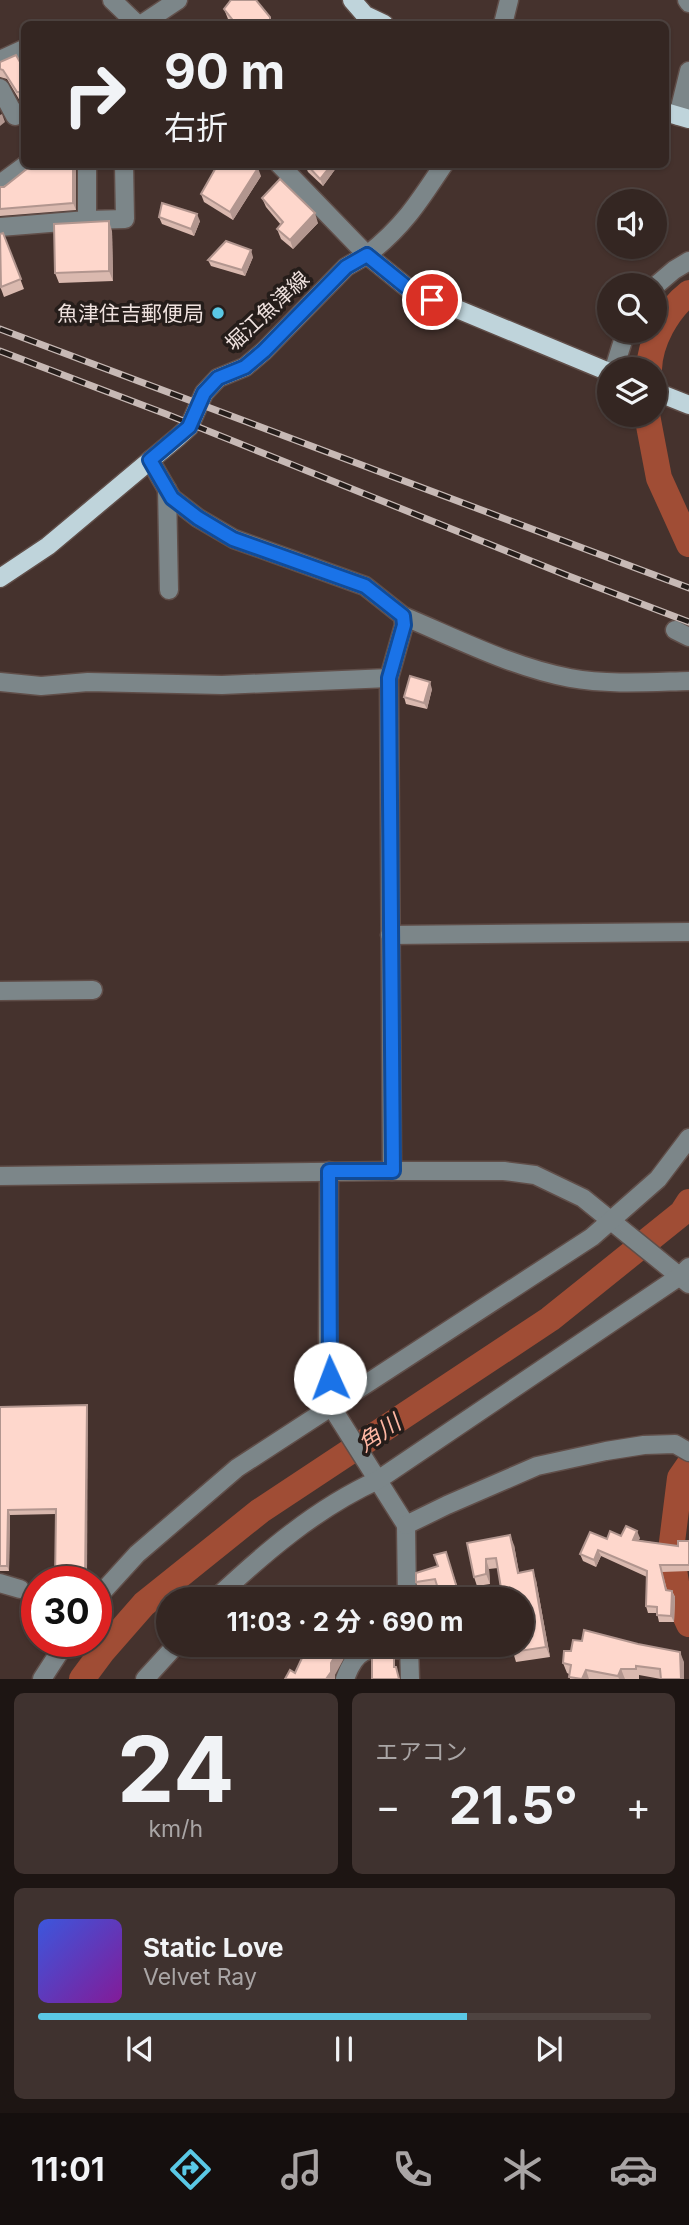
<!DOCTYPE html>
<html lang="ja">
<meta charset="utf-8">
<style>
:root{--surface:#342622;--page:#3f322f;--text:#f1f3f6;--muted:#a9a5a5;--line:#4e4340;--accent:#5ac8e5}
body{margin:0;font-family:Inter,"Noto Sans JP",sans-serif;background:var(--page);color:var(--text);height:100vh;display:flex;flex-direction:column;font-size:26px;white-space:nowrap}
*{box-sizing:border-box;margin:0}
p{font-size:23px;color:var(--muted)}
.icon{flex:none;width:38px;height:38px;fill:none;stroke:currentColor;stroke-width:2;stroke-linecap:round;stroke-linejoin:round}
.map{position:relative;height:1679px;overflow:hidden}
.side{display:flex;flex-direction:column;gap:14px;padding:14px;background:#1d1513;flex:1}
.side>*{flex:none}
.hud{position:absolute;left:21px;top:21px;width:648px;height:147px;border-radius:10px;box-shadow:0 2px 5px #0004,0 0 0 2px var(--line);background:#342622;color:var(--text);overflow:hidden}
.buttons{position:absolute;left:597px;top:189px;display:grid;gap:14px}
.buttons a{display:grid;place-items:center;width:70px;height:70px;border-radius:50%;background:var(--surface);box-shadow:0 2px 5px #0004,0 0 0 2px var(--line);font-size:35px}
.speed{position:absolute;left:21px;top:1566px;display:flex;gap:14px;font-size:35px;font-weight:700;text-align:center}
.speed>*{display:grid;place-content:center;width:91px;height:91px;border-radius:50%;background:var(--surface);box-shadow:0 2px 5px #0004,0 0 0 2px var(--line);line-height:1}
.speed .limit{border:10px solid #d22;background:#fff;color:#111}
.pin{position:absolute;display:grid;place-items:center;width:60px;height:60px;color:#fff;margin:-30px;border:4px solid #fff;border-radius:50%;box-shadow:0 2px 7px #0007}
.me{position:absolute;width:77px;margin:-38px;rotate:358deg;stroke-linejoin:round;filter:drop-shadow(0 0 5px #0008)}
.turn{display:flex;align-items:center;gap:24px;height:147px;padding:0 28px;font-size:32px}
.turn .icon{width:91px;height:91px;stroke-width:2.5}
.turn b{display:block;font-size:49px;line-height:60px}
.big{font-size:52px;font-weight:700;line-height:1.1}
.side .tile{flex:1;display:flex;flex-direction:column;justify-content:center;gap:10px;min-width:0;padding:0 24px;border-radius:10px;background:var(--page)}
.side .dial{align-items:center;gap:0}
.dial b{font-size:91px;line-height:1}
.song{display:flex;align-items:center;gap:21px}
.cover{width:84px;height:84px;border-radius:10px;background:linear-gradient(135deg,hsl(230 70% 55%),hsl(290 70% 35%))}
.played{height:7px;border-radius:4px;background:linear-gradient(90deg,var(--accent) 70%,var(--line) 70%)}
.keys{display:flex;justify-content:space-around;direction:ltr}
.heat{display:flex;justify-content:space-between;align-items:center;font-size:38px;direction:ltr}
.side .tiles{flex:1;display:grid;gap:14px;grid-template-columns:1fr 1fr}
.tile:last-child{grid-column:span 2}
.trip{position:absolute;left:156px;top:1587px;width:378px;height:70px;border-radius:35px;background:var(--surface);box-shadow:0 2px 5px #0004,0 0 0 2px var(--line);font-weight:700;line-height:70px;text-align:center}
.menu{display:flex;height:112px;justify-content:space-around;align-items:center;background:#150f0e;color:var(--muted)}
.menu .icon{width:49px;height:49px}
.menu .active{color:var(--accent)}
.menu b{font-size:32px;color:var(--text)}
.map>svg:first-child{display:block}
.lines{fill:none;stroke-linecap:round;stroke-linejoin:round}
.river{stroke:#a04d35;stroke-width:26}
.minor-casing{stroke:#604e49;stroke-width:21}
.major-casing{stroke:#604e49;stroke-width:21}
.minor{stroke:#7c8689;stroke-width:18}
.major{stroke:#bfd4db;stroke-width:18}
.rail-casing{stroke:#c7b9b5;stroke-width:7}
.rail{stroke:#251d1a;stroke-width:4.5;stroke-dasharray:13;stroke-linecap:butt}
.wall{fill:#dab9af}
.shaded-wall{fill:#b2968f}
.building{fill:#fed7cc;stroke:#b2968f;stroke-width:2}
.route-casing{stroke:#114b97;stroke-width:18}
.route{stroke:#1a73e8;stroke-width:12}
.poi-dot{fill:#5ac8e5;stroke:#251d1a;stroke-width:2.5}
.labels{text-anchor:middle;dominant-baseline:central;stroke-width:7;stroke-linejoin:round;paint-order:stroke}
.street-label{font-size:21px;fill:#eee1de;stroke:#251d1a}
.poi-label{font-size:21px;fill:#eee1de;stroke:#251d1a;text-anchor:end}
.water-label{font-size:23px;font-style:italic;fill:#fdb6a2;stroke:#251d1a}
</style>
<div class="map">
<svg width="689" height="1679" viewBox="0 0 689 1679">
<rect width="100%" height="100%" fill="#45322d"/>
<g class="lines">
<g class="river">
<path d="M649,369C650,342 667,310 689,293"/>
<polyline points="647,415 659,478 689,544"/>
<polyline points="689,1465 680,1478 671,1550 679,1602 689,1624"/>
<polyline points="82,1679 102,1652 144,1604 260,1511 550,1319 682,1213 689,1202"/>
</g>
<g class="minor-casing">
<g id="minor">
<polyline points="112,0 137,24"/>
<polyline points="687,0 689,3"/>
<polyline points="142,24 178,0"/>
<polyline points="503,24 509,0"/>
<polyline points="0,60 24,49"/>
<polyline points="0,88 15,116 24,111"/>
<polyline points="678,116 689,71"/>
<path d="M279,164L367,255C403,227 419,202 444,164"/>
<polyline points="0,184 27,164"/>
<polyline points="87,220 125,219 124,164"/>
<polyline points="0,227 87,220 87,164"/>
<polyline points="654,287 674,270 689,261"/>
<polyline points="614,369 626,331"/>
<polyline points="150,460 172,498 198,518 234,539 365,586 403,616 404,625 389,678 392,1171"/>
<polyline points="167,489 169,590"/>
<path d="M403,616C458,639 512,667 570,678C609,685 650,682 689,681"/>
<polyline points="675,630 689,637"/>
<polyline points="0,682 41,686 88,682 222,685 389,678"/>
<polyline points="390,935 689,932"/>
<polyline points="0,991 93,990"/>
<polyline points="329,1171 328,1351 331,1406 406,1525 407,1600"/>
<polyline points="0,1176 392,1171 504,1171 535,1175 583,1198 689,1284"/>
<polyline points="406,1525 447,1505 537,1466 606,1451 644,1445 675,1444 689,1452"/>
<polyline points="0,1583 20,1589"/>
<polyline points="96,1599 137,1554 237,1468 592,1237 658,1179 689,1138"/>
<path d="M214,1600C263,1554 316,1508 378,1480L680,1276L689,1267"/>
<polyline points="409,1645 410,1679"/>
<polyline points="42,1679 66,1642"/>
<polyline points="145,1679 176,1645"/>
<path d="M345,1679C359,1640 374,1650 409,1650"/>
</g>
</g>
<g class="major-casing">
<g id="major">
<polyline points="352,0 365,15 384,24"/>
<polyline points="665,112 689,119"/>
<polyline points="654,391 689,405"/>
<polyline points="0,578 48,546 178,437 189,427 204,393 218,378 245,367 264,351 346,267 367,255 409,289 609,372"/>
</g>
</g>
<use href="#minor" class="minor"/>
<use href="#major" class="major"/>
<g class="rail-casing">
<g id="rail">
<polyline points="0,329 689,588"/>
<polyline points="0,351 166,414 566,575 689,622"/>
</g>
</g>
<use href="#rail" class="rail"/>
</g>
<g class="wall">
<polygon points="224,9 273,24 232,24 228,19"/>
<polygon points="0,62 24,69 24,101 20,101 7,79 0,77"/>
<polygon points="76,164 76,210 0,216 0,187"/>
<polygon points="339,164 323,186 308,172 305,165"/>
<polygon points="261,176 233,220 204,202 201,194"/>
<polygon points="262,198 318,223 293,249 281,239 277,229 281,225 266,207"/>
<polygon points="159,217 200,221 194,236 162,224"/>
<polygon points="112,231 113,281 59,283 55,273"/>
<polygon points="3,233 24,289 4,297 0,286"/>
<polygon points="253,257 245,276 211,266 208,260"/>
<polygon points="432,689 427,709 406,704 404,697"/>
<polygon points="87,1405 88,1410 56,1514 10,1515 9,1571 0,1571 0,1407"/>
<polygon points="621,1536 640,1538 638,1540 678,1546 689,1541 689,1571 662,1572 667,1590 672,1591 675,1597 674,1622 659,1622 657,1613 648,1613 646,1606 647,1577 601,1556 596,1567 583,1561 580,1554 607,1539"/>
<polygon points="467,1543 514,1545 519,1573 536,1580 550,1657 516,1662 513,1652 498,1568 489,1569 490,1584 477,1586 474,1577"/>
<polygon points="446,1552 460,1595 441,1599 437,1585 418,1589 416,1582 438,1566"/>
<polygon points="582,1641 684,1662 661,1679 639,1675 639,1679 570,1679 569,1674 567,1673 563,1663 571,1651"/>
<polygon points="460,1645 485,1645 486,1658 463,1659"/>
</g>
<g class="shaded-wall">
<polygon points="2,114 5,122 0,126 0,115"/>
<polygon points="73,164 76,164 76,210 73,203"/>
<polygon points="332,164 339,164 323,186 320,179"/>
<polygon points="258,168 261,176 233,220 230,212"/>
<polygon points="315,213 318,223 293,249 290,240"/>
<polygon points="197,214 200,221 194,236 191,229"/>
<polygon points="109,221 112,231 113,281 109,271"/>
<polygon points="251,250 253,257 245,276 242,270"/>
<polygon points="430,682 432,689 427,709 424,703"/>
<polygon points="87,1405 88,1410 87,1582 85,1582"/>
<polygon points="8,1510 10,1515 9,1571 7,1566"/>
<polygon points="637,1531 640,1538 636,1546 633,1540"/>
<polygon points="510,1535 514,1545 521,1583 518,1573"/>
<polygon points="598,1550 601,1556 596,1567 594,1560"/>
<polygon points="486,1559 489,1569 490,1584 486,1574"/>
<polygon points="533,1570 536,1580 550,1657 546,1647"/>
<polygon points="672,1591 675,1597 674,1622 671,1616"/>
<polygon points="341,1645 350,1645 349,1649 335,1675 335,1679 326,1679 331,1663"/>
<polygon points="680,1652 684,1662 684,1679 681,1679"/>
<polygon points="621,1669 625,1679 619,1679 618,1676"/>
<polygon points="586,1670 589,1679 582,1679"/>
</g>
<g class="building">
<polygon points="231,0 256,0 270,17 270,24 236,24 224,9"/>
<polygon points="16,55 24,69 24,92 17,92 3,70 0,69 0,62"/>
<polygon points="33,164 73,164 73,203 0,209 0,187 4,187"/>
<polygon points="218,164 254,164 258,168 230,212 201,194"/>
<polygon points="306,164 332,164 320,179"/>
<polygon points="280,179 315,213 290,240 277,229 283,222 262,198"/>
<polygon points="162,203 197,214 191,229 159,217"/>
<polygon points="109,221 109,271 55,273 54,224"/>
<polygon points="3,233 21,279 1,287 0,234"/>
<polygon points="226,241 251,250 242,270 208,260"/>
<polygon points="410,676 430,682 424,703 404,697"/>
<polygon points="87,1405 85,1582 55,1582 56,1509 8,1510 7,1566 0,1566 0,1407"/>
<polygon points="626,1526 637,1531 633,1540 678,1546 678,1541 689,1541 689,1565 660,1565 666,1590 672,1591 671,1616 657,1615 657,1607 646,1606 647,1571 598,1550 594,1560 580,1554 590,1532 607,1539 610,1531 621,1536"/>
<polygon points="510,1535 518,1573 533,1570 546,1647 513,1652 511,1645 522,1645 522,1600 503,1600 496,1558 486,1559 486,1574 474,1577 467,1543"/>
<polygon points="446,1552 457,1588 439,1592 435,1579 416,1582 416,1573 438,1566 434,1555"/>
<polygon points="319,1593 338,1598 337,1600 317,1600"/>
<polygon points="584,1630 638,1644 680,1652 681,1679 661,1679 660,1669 636,1666 636,1669 621,1669 618,1676 586,1670 582,1679 569,1677 571,1665 563,1663 564,1651 571,1651 573,1640 582,1641"/>
<polygon points="308,1645 341,1645 331,1663 331,1672 326,1679 285,1679 290,1670 295,1673"/>
<polygon points="461,1645 483,1645 484,1652 461,1652"/>
<polygon points="372,1654 394,1655 394,1667 396,1667 399,1679 372,1679"/>
</g>
<g class="lines">
<g class="route-casing">
<polyline id="route" points="330,1378 329,1171 393,1171 389,678 404,625 403,616 365,586 233,539 198,518 172,498 150,460 189,427 204,393 218,378 245,367 264,351 346,267 367,255 409,289 432,300"/>
</g>
<use href="#route" class="route"/>
</g>
<circle class="poi-dot" cx="218" cy="313" r="7"/>
<g class="labels">
<g class="street-label">
<text transform="translate(267 311) rotate(-43)">堀江魚津線</text>
</g>
<g class="poi-label">
<text x="204" y="313">魚津住吉郵便局</text>
</g>
<g class="water-label">
<text transform="translate(379 1433) rotate(-34)">角川</text>
</g>
</g>
</svg>
<div class="buttons">
<a><svg class="icon" aria-label="sound" viewBox="0 0 24 24"><path d="M4 9h4l5-4v14l-5-4H4zM17 9q2 3 0 6"/></svg></a>
<a><svg class="icon" aria-label="search" viewBox="0 0 24 24"><circle cx="10" cy="10" r="6"/><path d="M15 15l6 6"/></svg></a>
<a><svg class="icon" aria-label="layers" viewBox="0 0 24 24"><path d="M12 4l9 5-9 5-9-5zM3 14l9 5 9-5"/></svg></a>
</div>
<div class="speed"><div class="limit">30</div></div>
<div class="pin" style="left:432px;top:300px;background:#d93025"><svg class="icon" aria-label="arrive" viewBox="0 0 24 24"><path d="M6 21V4h12l-3 4 3 4H6"/></svg></div>
<svg class="me" style="left:330px;top:1378px" viewBox="-20 -20 40 40"><circle r="19" fill="#fff"/><path d="M0-13L10 11 0 6-10 11z" fill="#1a73e8"/></svg>
<div class="trip">11:03 · 2 分 · 690 m</div>
<div class="hud">
<div class="turn"><svg class="icon" aria-label="right" viewBox="0 0 24 24"><path d="M7 20v-9h11M14 6l5 5-5 5"/></svg><div><b>90 m</b>右折</div></div>
</div>
</div>
<section class="side">
<div class="tiles">
<div class="tile dial"><b>24</b><p>km/h</p></div>
<div class="tile"><p>エアコン</p>
<div class="heat"><a>−</a><b class="big">21.5°</b><a>+</a></div>
</div>
<div class="tile">
<div class="song"><i class="cover"></i><div><b>Static Love</b><p>Velvet Ray</p></div></div>
<div class="played"></div>
<div class="keys"><svg class="icon" aria-label="previous" viewBox="0 0 24 24"><path d="M18 5L8 12l10 7zM5 5v14"/></svg><svg class="icon" aria-label="pause" viewBox="0 0 24 24"><path d="M8 5v14M16 5v14"/></svg><svg class="icon" aria-label="next" viewBox="0 0 24 24"><path d="M6 5l10 7-10 7zM19 5v14"/></svg></div>
</div>
</div>
</section>
<nav class="menu">
<b>11:01</b>
<svg class="icon active" aria-label="directions" viewBox="0 0 24 24"><path d="M12 3l9 9-9 9-9-9zM9 14v-3h6M13 9l2 2-2 2"/></svg>
<svg class="icon" aria-label="music" viewBox="0 0 24 24"><path d="M9 18V5l10-2v13"/><circle cx="6" cy="18" r="3"/><circle cx="16" cy="16" r="3"/></svg>
<svg class="icon" aria-label="phone" viewBox="0 0 24 24"><path d="M5 4h4l2 5-3 2q2 4 5 5l2-3 5 2v4C11 20 4 13 5 4z"/></svg>
<svg class="icon" aria-label="climate" viewBox="0 0 24 24"><path d="M12 3v18M4 7l16 10M4 17L20 7"/></svg>
<svg class="icon" aria-label="car" viewBox="0 0 24 24"><path d="M5 17H2v-5l4-1 3-4h7l3 4 3 1v5h-3M9 17h6M6 11h13"/><circle cx="7" cy="17" r="2"/><circle cx="17" cy="17" r="2"/></svg>
</nav>
